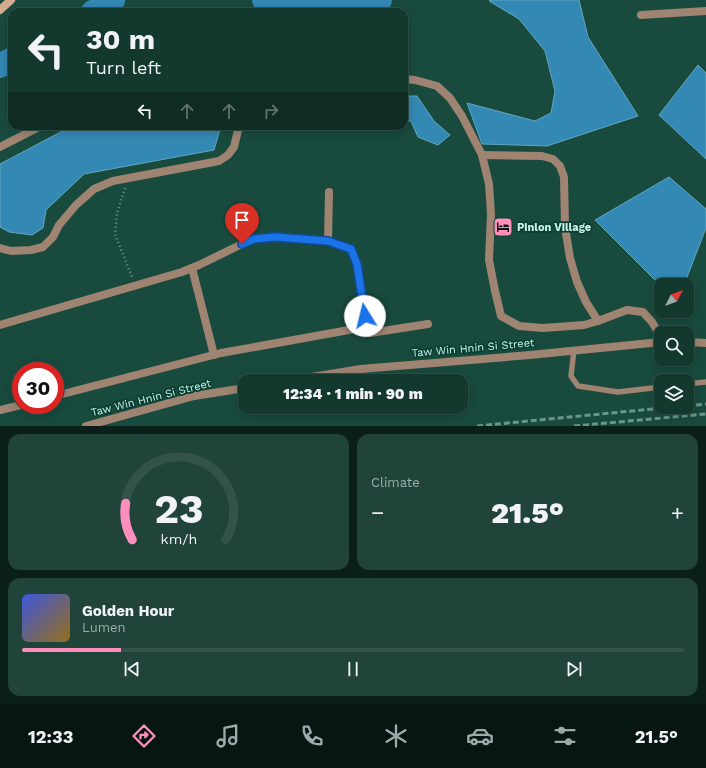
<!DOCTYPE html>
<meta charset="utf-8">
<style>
:root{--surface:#13382e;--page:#20433a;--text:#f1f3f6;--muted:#9dacaa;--line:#32524a;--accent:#fe8ebb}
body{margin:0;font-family:"Work Sans",sans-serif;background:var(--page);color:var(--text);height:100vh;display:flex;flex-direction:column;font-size:15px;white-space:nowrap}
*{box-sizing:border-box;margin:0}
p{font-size:13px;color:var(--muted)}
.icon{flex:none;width:22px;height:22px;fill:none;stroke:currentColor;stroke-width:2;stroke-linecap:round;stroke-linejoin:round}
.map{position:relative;height:426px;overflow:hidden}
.sheet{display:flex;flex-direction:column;gap:8px;padding:8px;background:#0a1f19;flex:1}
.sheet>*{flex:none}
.guide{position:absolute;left:8px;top:8px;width:400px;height:122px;border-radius:12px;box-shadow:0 2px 10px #0003,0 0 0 1px var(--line);background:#13382e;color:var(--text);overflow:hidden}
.needle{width:26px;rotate:48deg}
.buttons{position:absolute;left:654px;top:278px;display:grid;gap:8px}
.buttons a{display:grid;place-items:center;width:40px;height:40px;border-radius:8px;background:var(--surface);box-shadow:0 2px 10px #0003,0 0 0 1px var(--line);font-size:20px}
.speed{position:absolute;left:12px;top:362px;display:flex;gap:8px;font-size:20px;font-weight:700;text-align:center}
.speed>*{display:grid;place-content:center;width:52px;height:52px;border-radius:50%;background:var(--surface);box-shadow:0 2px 10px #0003,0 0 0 1px var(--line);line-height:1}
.speed .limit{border:6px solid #d22;background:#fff;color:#111}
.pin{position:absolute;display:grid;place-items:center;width:34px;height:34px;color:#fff;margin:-41px -17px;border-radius:50% 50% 50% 0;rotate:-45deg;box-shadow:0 0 4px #0007}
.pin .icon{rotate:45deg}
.me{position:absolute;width:44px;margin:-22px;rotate:351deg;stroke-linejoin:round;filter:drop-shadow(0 0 3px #0008)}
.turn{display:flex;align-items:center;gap:14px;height:84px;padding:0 12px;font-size:18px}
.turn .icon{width:52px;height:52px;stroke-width:2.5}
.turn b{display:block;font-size:28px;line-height:34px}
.lanes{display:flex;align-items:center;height:38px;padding:0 12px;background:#0003;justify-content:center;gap:20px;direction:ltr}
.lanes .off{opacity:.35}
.big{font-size:30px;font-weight:800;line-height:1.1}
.sheet .tile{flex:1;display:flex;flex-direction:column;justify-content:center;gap:6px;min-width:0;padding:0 14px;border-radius:12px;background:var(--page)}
.sheet .dial{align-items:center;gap:0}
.dial svg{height:104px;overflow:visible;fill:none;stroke:var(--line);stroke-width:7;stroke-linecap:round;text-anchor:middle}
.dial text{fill:var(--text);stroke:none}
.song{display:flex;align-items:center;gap:12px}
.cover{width:48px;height:48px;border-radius:6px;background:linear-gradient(135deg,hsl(230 70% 55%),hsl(40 70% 35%))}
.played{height:4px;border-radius:2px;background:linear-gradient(90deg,var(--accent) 15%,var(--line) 15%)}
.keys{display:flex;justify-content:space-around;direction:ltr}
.heat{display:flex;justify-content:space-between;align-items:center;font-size:22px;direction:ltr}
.sheet .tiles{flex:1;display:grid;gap:8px;grid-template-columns:1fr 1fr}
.tile:last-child{grid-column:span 2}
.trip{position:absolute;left:238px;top:374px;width:230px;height:40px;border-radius:12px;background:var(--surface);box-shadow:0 2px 10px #0003,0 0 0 1px var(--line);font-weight:800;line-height:40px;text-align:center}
.dock{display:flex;height:64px;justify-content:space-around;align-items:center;background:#081612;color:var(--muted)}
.dock .icon{width:28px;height:28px}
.dock .selected{color:var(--accent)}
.dock b{font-size:18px;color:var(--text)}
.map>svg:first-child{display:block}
.water{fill:#3388b4;stroke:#60a8c3}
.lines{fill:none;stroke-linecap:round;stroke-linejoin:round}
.river{stroke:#3388b4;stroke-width:24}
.path{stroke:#69988b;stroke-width:2.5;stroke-dasharray:1 3;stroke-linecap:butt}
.lane{stroke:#9f8472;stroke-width:5.5}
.street{stroke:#9f8472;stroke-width:8}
.secondary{stroke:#d4aa8d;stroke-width:8}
.rail{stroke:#69978b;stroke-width:3;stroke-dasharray:6 3;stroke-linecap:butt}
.route-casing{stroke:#114b97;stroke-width:10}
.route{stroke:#1a73e8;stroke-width:7}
.labels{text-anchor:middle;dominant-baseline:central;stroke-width:3.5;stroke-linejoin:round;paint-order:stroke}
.poi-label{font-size:11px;font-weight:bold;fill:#c9f4e7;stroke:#0b3f34;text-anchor:start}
.street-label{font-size:11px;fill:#c9f4e7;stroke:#0b3f34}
</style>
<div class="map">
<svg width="706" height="426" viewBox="0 0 706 426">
<rect width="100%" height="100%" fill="#194a3e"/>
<g class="water">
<polygon points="492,0 579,0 588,37 638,116 547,146 482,144 467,103 535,121 551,113 555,91 545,51 519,19 489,1"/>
<polygon points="698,65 706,73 706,159 659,115"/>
<polygon points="404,96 417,96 434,121 450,135 438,145 418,137 411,121 404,121"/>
<polygon points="72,126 221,126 214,150 84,174 46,210 43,228 32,235 9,232 0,227 0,164"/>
<polygon points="669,177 706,209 706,228 684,285 661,285 661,286 595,220"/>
</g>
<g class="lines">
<g class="river">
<polyline points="264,0 270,4 295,8 366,4 380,0"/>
<polyline points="93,12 113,0"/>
<polyline points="0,66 12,59"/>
</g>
<polyline class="path" points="125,188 117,213 115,234 132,277"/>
<g class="lane">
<polyline points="574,350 571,376 578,386 618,392 661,387"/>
<polyline points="687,384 706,382"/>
</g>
<g class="street">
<polyline points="641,15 706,11"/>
<polyline points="404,79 415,80 437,86 450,98 462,116 482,155 489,184 491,214 489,260 495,291 501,316 519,326 543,328 584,325 598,321 627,310 643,312 652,322 661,337"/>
<polyline points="0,147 41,126"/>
<polyline points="482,155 542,156 553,159 560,166 564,177 565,227 570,258 577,282 586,302 598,321"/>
<polyline points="328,241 329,192"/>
<polyline points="0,248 11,251 31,250 43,247 53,237 59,225 76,205 94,189 113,181 219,161 228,155 234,147 239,126"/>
<polyline points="192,268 214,355"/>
<polyline points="0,325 182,272 199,265 242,244 255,239 275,237 328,241 351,249 357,264 365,316 365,320 360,328 221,353 55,396"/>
<polyline points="363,325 370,333 428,324"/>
<polyline points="687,342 706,343"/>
<polyline points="287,381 361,369 530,355 661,342"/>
<polyline points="0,410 21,405"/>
<polyline points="86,426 194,396 245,388"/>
</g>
<polyline class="secondary" points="0,10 11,0"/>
<g class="rail">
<polyline points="687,406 706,404"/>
<polyline points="477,426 673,407"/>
<polyline points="574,426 706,414"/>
</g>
</g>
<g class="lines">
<g class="route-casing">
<polyline id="route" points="242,244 254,239 275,237 328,241 351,249 357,264 365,316"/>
</g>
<use href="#route" class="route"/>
</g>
<defs>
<g id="hotel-square" transform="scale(1)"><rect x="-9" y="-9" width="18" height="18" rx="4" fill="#fe8ebb" stroke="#0b3f34"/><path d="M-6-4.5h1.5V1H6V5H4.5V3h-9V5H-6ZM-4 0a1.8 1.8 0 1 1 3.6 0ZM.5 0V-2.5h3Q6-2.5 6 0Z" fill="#111"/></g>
</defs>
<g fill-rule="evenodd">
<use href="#hotel-square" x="503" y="227"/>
</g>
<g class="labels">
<g class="poi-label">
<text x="517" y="227">Pinlon Village</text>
</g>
<g class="street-label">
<text transform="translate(473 348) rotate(-5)">Taw Win Hnin Si Street</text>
<text transform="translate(151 398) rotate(-14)">Taw Win Hnin Si Street</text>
</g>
</g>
</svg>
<div class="buttons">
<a><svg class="needle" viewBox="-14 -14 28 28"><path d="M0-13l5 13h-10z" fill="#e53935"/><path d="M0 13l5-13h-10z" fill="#9dacaa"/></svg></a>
<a><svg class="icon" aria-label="search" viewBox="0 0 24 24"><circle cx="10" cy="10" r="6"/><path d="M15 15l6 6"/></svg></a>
<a><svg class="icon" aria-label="layers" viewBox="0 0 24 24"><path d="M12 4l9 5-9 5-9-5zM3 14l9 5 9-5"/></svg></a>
</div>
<div class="speed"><div class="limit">30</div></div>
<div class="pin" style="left:242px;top:244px;background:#d93025"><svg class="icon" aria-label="arrive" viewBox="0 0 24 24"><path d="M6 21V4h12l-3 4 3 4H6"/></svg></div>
<svg class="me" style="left:365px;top:316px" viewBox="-20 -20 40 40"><circle r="19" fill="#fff"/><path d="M0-13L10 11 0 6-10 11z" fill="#1a73e8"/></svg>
<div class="trip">12:34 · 1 min · 90 m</div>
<div class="guide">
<div class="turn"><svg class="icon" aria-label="left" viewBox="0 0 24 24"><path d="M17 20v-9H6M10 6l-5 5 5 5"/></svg><div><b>30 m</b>Turn left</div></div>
<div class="lanes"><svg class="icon" aria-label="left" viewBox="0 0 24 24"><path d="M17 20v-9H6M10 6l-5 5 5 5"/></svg><svg class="icon off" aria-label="ahead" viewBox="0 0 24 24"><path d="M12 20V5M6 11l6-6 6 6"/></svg><svg class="icon off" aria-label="ahead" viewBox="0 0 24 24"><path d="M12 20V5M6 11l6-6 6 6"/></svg><svg class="icon off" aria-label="right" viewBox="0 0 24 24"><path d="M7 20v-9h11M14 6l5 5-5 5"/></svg></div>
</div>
</div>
<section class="sheet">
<div class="tiles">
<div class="tile dial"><svg viewBox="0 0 100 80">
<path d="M14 69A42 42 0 1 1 86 69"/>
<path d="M14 69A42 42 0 0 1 9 41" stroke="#fe8ebb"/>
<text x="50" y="56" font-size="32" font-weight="700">23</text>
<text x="50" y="72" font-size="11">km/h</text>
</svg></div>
<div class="tile"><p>Climate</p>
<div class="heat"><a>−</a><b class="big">21.5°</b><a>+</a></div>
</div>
<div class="tile">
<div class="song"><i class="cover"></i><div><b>Golden Hour</b><p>Lumen</p></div></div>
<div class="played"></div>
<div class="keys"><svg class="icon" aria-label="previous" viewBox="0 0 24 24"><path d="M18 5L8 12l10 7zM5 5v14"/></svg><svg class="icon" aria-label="pause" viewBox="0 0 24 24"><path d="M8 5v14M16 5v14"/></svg><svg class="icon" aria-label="next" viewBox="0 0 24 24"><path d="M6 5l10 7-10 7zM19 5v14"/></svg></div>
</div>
</div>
</section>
<nav class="dock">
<b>12:33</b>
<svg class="icon selected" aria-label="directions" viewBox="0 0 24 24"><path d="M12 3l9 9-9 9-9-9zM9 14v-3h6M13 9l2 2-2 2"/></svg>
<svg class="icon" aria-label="music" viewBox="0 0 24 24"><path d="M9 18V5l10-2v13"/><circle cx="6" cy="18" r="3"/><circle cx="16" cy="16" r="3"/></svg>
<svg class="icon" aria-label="phone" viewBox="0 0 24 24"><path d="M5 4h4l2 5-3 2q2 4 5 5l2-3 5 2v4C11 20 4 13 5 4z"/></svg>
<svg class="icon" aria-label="climate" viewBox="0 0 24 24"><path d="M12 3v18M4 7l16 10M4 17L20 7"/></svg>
<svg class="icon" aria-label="car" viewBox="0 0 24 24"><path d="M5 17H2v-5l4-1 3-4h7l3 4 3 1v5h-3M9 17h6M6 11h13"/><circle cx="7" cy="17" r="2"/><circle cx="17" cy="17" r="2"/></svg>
<svg class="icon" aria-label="filters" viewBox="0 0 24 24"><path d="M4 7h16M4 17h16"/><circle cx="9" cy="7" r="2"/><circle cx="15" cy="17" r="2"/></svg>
<b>21.5°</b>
</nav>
